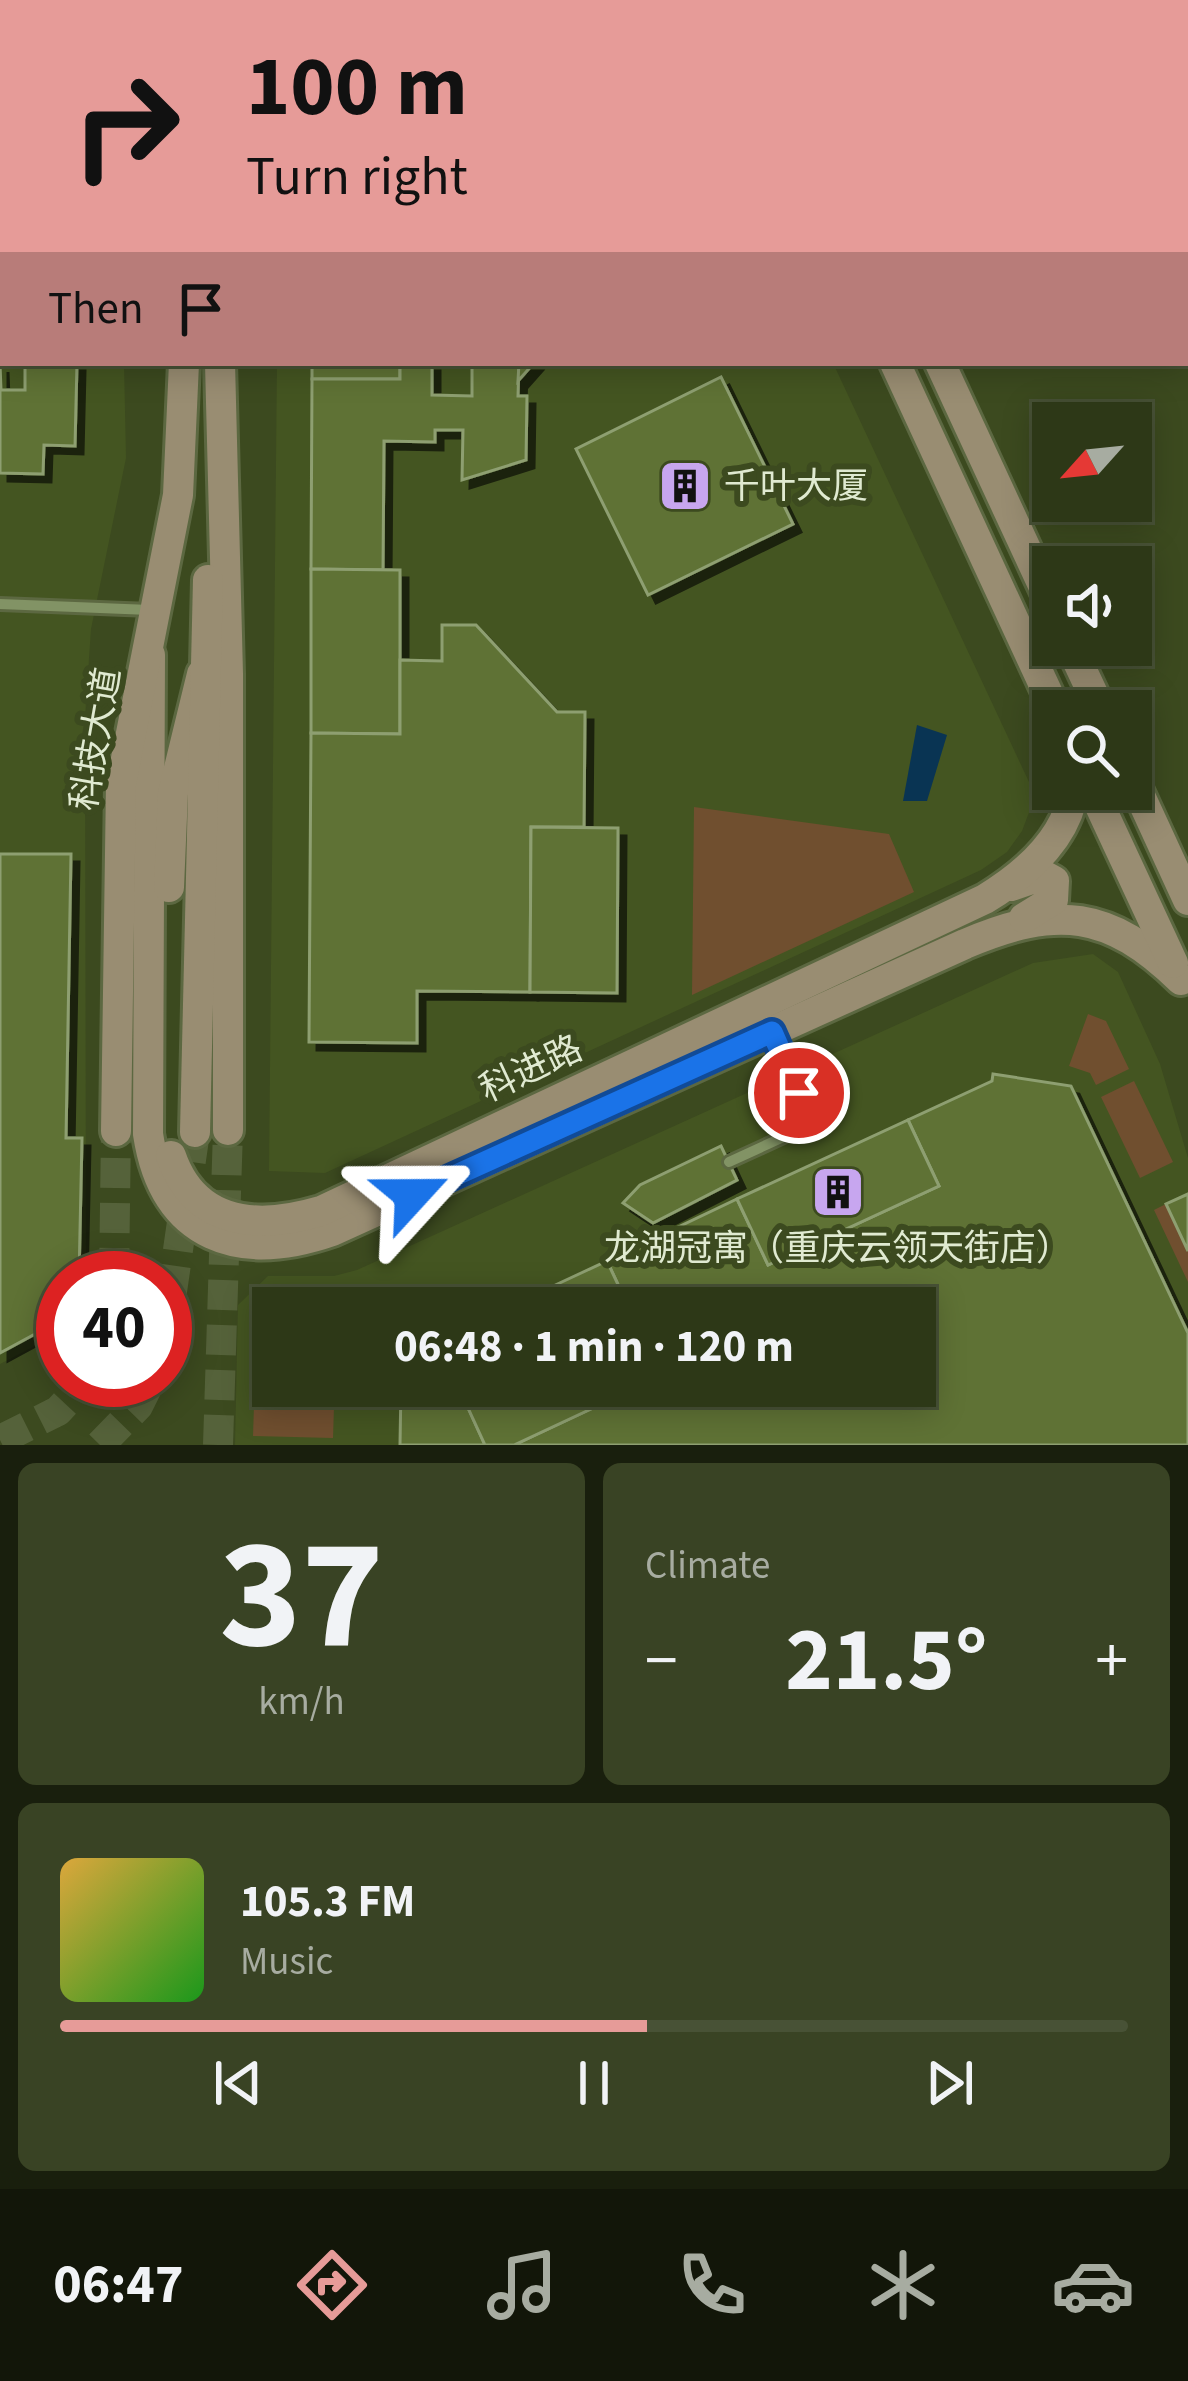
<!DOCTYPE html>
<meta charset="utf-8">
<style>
:root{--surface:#2d3817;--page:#394324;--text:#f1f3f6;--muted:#a7aca1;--line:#485236;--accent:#e69b98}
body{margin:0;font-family:"Source Sans 3","Noto Sans SC",sans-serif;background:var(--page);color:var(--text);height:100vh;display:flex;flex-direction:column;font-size:45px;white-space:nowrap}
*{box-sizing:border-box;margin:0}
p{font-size:39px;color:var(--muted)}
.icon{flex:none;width:66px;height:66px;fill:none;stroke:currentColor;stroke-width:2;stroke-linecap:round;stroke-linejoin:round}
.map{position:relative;height:1445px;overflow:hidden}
.drawer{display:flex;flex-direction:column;gap:18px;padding:18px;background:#191f0d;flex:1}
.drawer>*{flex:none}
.banner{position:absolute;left:0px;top:0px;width:1188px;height:366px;box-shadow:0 6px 30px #0003,0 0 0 3px var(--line);background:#e69b98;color:#111;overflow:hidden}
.needle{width:78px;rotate:243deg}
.tools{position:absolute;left:1032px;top:402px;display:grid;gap:24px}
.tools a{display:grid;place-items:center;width:120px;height:120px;border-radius:0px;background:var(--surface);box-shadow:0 6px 30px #0003,0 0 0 3px var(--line);font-size:60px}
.speed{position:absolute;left:36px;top:1251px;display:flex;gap:24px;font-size:60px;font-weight:700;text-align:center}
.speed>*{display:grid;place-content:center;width:156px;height:156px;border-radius:50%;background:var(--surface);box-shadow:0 6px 30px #0003,0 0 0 3px var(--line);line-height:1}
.speed .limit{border:18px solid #d22;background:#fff;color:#111}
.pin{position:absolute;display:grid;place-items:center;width:102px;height:102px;color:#fff;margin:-51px;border:6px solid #fff;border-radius:50%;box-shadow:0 3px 12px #0007}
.me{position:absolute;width:132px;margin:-66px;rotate:66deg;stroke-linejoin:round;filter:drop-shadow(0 0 9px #0008)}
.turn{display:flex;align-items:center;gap:42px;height:252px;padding:0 48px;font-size:54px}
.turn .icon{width:156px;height:156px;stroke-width:2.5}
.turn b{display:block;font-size:84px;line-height:102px}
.then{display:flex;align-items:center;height:114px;padding:0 48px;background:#0003;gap:24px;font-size:45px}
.big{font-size:90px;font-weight:700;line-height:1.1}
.drawer .widget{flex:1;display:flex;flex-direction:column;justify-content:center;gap:18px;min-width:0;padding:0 42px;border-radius:18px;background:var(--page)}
.drawer .dial{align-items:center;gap:0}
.dial b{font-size:156px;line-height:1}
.song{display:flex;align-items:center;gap:36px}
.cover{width:144px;height:144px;border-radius:18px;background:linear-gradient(135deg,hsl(40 70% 55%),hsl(120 70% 35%))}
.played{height:12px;border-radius:6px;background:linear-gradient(90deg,var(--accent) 55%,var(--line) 55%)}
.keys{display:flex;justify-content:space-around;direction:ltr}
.heat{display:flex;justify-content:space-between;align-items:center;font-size:66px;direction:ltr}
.drawer .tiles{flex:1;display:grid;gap:18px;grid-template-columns:1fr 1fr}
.widget:last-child{grid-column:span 2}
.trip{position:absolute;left:252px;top:1287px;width:684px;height:120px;border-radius:0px;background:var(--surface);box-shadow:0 6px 30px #0003,0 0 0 3px var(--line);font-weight:700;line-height:120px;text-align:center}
.tabs{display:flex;height:192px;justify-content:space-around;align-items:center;background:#121609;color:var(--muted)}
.tabs .icon{width:84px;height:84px}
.tabs .active{color:var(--accent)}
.tabs b{font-size:54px;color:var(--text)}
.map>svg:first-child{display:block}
.built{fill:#445521;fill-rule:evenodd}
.green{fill:#704f2f}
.water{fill:#093453}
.building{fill:#5e7236;stroke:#8e9f71;stroke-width:3;filter:url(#shadow)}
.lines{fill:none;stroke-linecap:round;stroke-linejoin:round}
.secondary-tunnel{stroke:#55623a;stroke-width:30;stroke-dasharray:30 15;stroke-linecap:butt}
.lane-casing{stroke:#5c6841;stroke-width:16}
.secondary-casing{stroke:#5c6841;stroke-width:36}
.lane{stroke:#829365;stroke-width:10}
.secondary{stroke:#998d72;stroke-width:30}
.route-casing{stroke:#114b97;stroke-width:30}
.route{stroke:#1a73e8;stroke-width:21}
.labels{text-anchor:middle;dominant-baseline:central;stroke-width:12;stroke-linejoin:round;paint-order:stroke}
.poi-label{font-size:36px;fill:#e0ead1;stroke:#3c4a1f;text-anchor:start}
.street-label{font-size:36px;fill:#e0ead1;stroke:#3c4a1f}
</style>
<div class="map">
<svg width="1188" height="1445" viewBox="0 0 1188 1445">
<defs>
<filter id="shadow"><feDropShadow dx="8" dy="8" stdDeviation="0" flood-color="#0009"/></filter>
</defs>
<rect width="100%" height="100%" fill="#3c4a1f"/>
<g class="built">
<polygon points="0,151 3,363 124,363 126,458 91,629 85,717 86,1278 63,1278 63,1325 52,1337 0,1364"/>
<polygon points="277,363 833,363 1029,782 1031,807 1022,831 1007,852 981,870 325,1173 269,1171"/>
<path d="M1093,954L1118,972L1160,1064L1188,1158V1445H235L238,1305L268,1276H334L357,1270L1033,963ZM273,1308H915V1386H273Z"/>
</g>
<g class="green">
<polygon points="694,807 889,834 914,892 692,995"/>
<polygon points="1088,1014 1106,1021 1129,1069 1096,1085 1090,1073 1069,1066"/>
<polygon points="1134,1081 1173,1162 1140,1178 1101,1097"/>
<polygon points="1166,1204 1188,1251 1188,1282 1154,1210"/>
<polygon points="254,1340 273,1341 273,1386 334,1386 334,1394 254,1392"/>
<polygon points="254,1404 334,1406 333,1438 253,1436"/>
</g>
<polygon class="water" points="917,725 947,735 927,801 903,801"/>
<g class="building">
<polygon points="0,0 59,0 3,3 3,17"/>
<polygon points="25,363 77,363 75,446 44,445 43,474 0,473 0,364 1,390 25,390"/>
<rect x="312" y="363" width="88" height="16"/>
<polygon points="400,363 432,363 432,395 472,396 472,363 519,363 518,396 527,396 526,460 462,480 463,430 435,430 435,442 384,441 383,570 311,569 312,379 400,379"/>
<polygon points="519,363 534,363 518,381"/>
<polygon points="721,377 793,524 648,595 576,449"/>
<polygon points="311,569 400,570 400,734 311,733"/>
<polygon points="442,625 476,625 557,712 585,712 584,827 531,827 530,992 417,991 417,1043 309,1042 311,733 400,734 400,660 442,661"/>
<polygon points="531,827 618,828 617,993 530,992"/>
<polygon points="0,854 71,854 66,1138 82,1138 79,1278 63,1278 63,1309 46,1328 0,1353"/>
<polygon points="993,1074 1071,1086 1188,1333 1188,1445 514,1445 640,1386 915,1386 915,1308 629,1308 607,1261 737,1199 768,1265 939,1186 908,1120 992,1081"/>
<polygon points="908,1120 939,1186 768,1265 737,1199"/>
<polygon points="721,1146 737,1180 653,1223 623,1203 640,1185"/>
<polygon points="1188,1194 1188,1251 1166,1204"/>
<polygon points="607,1261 629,1308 506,1308"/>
<polygon points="401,1386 458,1386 485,1445 400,1445"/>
<polygon points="458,1386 640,1386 514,1445 485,1445"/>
</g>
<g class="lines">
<g class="secondary-tunnel">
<polyline points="114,1278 116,1131"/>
<polyline points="165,1340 195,1132"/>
<polyline points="0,1440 58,1411 87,1380"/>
<polyline points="100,1445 138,1406 151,1380"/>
<polyline points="218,1445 228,1130"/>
</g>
<g class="lane-casing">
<g id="lane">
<polyline points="0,117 3,119"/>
<polyline points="0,604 150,610"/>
<polyline points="729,1162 790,1134 800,1122 799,1093 773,1034"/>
</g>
</g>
<g class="secondary-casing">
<g id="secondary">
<polyline points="182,0 182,3"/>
<polyline points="223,0 224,3"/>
<polyline points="728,0 729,3"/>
<polyline points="789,3 796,0"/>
<polyline points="220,363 228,674 228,1130"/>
<polyline points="895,363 1056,711"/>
<polyline points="940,363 1053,607"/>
<polyline points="1070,645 1101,711"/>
<path d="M150,655L148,1134C164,1239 240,1263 332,1231L965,944C1057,905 1109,910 1181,980"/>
<polyline points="1131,776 1188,900"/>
<polyline points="1092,789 1173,963"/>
<polyline points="1011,886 1043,875 1054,881 1053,900 1024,918"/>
<polyline points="169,887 173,793 202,674"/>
<polyline points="116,1131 121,784 178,495 184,363"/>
<polyline points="195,1132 208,580"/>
<path d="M171,1156C195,1227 260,1229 321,1211L985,899C1026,874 1067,839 1074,789"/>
</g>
</g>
<use href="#lane" class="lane"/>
<use href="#secondary" class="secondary"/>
</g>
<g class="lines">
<g class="route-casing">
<polyline id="route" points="412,1195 772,1032 799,1093"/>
</g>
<use href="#route" class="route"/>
</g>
<defs>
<g id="building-square" transform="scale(2.7)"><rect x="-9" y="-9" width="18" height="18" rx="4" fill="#c7a6ef" stroke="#3c4a1f"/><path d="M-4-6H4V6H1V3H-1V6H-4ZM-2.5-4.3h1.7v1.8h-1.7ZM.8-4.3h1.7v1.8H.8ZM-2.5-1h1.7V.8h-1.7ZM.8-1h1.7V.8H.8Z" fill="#111"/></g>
</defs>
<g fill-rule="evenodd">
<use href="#building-square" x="685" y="486"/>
<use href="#building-square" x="838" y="1192"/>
</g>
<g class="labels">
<g class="poi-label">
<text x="724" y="486">千叶大厦</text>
<text x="838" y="1248" text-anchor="middle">龙湖冠寓（重庆云领天街店）</text>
</g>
<g class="street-label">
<text transform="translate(96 739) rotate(-80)">科技大道</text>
<text transform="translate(531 1069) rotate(-25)">科进路</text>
</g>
</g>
</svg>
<div class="tools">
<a><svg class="needle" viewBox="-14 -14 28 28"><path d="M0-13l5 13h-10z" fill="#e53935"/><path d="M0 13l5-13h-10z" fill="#a7aca1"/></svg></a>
<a><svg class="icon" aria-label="sound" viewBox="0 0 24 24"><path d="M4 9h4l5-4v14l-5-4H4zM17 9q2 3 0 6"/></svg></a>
<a><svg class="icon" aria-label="search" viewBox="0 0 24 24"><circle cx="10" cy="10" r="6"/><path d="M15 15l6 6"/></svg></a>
</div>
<div class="speed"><div class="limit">40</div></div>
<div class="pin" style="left:799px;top:1093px;background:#d93025"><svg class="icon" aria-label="arrive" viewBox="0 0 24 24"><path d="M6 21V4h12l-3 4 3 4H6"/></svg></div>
<svg class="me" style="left:412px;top:1195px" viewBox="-20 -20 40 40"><path d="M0-17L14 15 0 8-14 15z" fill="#1a73e8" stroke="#fff" stroke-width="4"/></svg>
<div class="trip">06:48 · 1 min · 120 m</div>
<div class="banner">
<div class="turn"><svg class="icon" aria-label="right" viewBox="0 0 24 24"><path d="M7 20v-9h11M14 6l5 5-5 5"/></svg><div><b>100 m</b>Turn right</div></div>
<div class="then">Then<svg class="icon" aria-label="arrive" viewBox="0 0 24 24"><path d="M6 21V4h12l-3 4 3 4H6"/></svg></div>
</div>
</div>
<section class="drawer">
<div class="tiles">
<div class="widget dial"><b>37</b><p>km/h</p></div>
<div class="widget"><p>Climate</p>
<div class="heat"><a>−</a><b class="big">21.5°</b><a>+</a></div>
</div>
<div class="widget">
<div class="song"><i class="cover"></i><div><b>105.3 FM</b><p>Music</p></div></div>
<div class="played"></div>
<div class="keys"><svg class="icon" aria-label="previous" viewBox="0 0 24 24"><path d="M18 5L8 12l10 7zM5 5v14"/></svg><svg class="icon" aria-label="pause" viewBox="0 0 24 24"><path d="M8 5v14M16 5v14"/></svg><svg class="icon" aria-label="next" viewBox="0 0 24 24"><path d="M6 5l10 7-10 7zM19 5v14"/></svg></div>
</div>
</div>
</section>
<nav class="tabs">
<b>06:47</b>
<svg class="icon active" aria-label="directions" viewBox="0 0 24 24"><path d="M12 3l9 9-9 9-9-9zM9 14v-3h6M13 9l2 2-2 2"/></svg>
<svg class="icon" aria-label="music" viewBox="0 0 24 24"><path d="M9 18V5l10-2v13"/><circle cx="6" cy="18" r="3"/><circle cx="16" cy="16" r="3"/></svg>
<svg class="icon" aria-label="phone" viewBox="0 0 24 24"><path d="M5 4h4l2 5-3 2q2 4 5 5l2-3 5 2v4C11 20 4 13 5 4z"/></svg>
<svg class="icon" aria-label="climate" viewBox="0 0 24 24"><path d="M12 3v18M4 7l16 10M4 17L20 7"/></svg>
<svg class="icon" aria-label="car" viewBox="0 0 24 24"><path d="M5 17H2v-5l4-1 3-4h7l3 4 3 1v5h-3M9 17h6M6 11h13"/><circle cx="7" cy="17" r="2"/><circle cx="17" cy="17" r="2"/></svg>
</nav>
